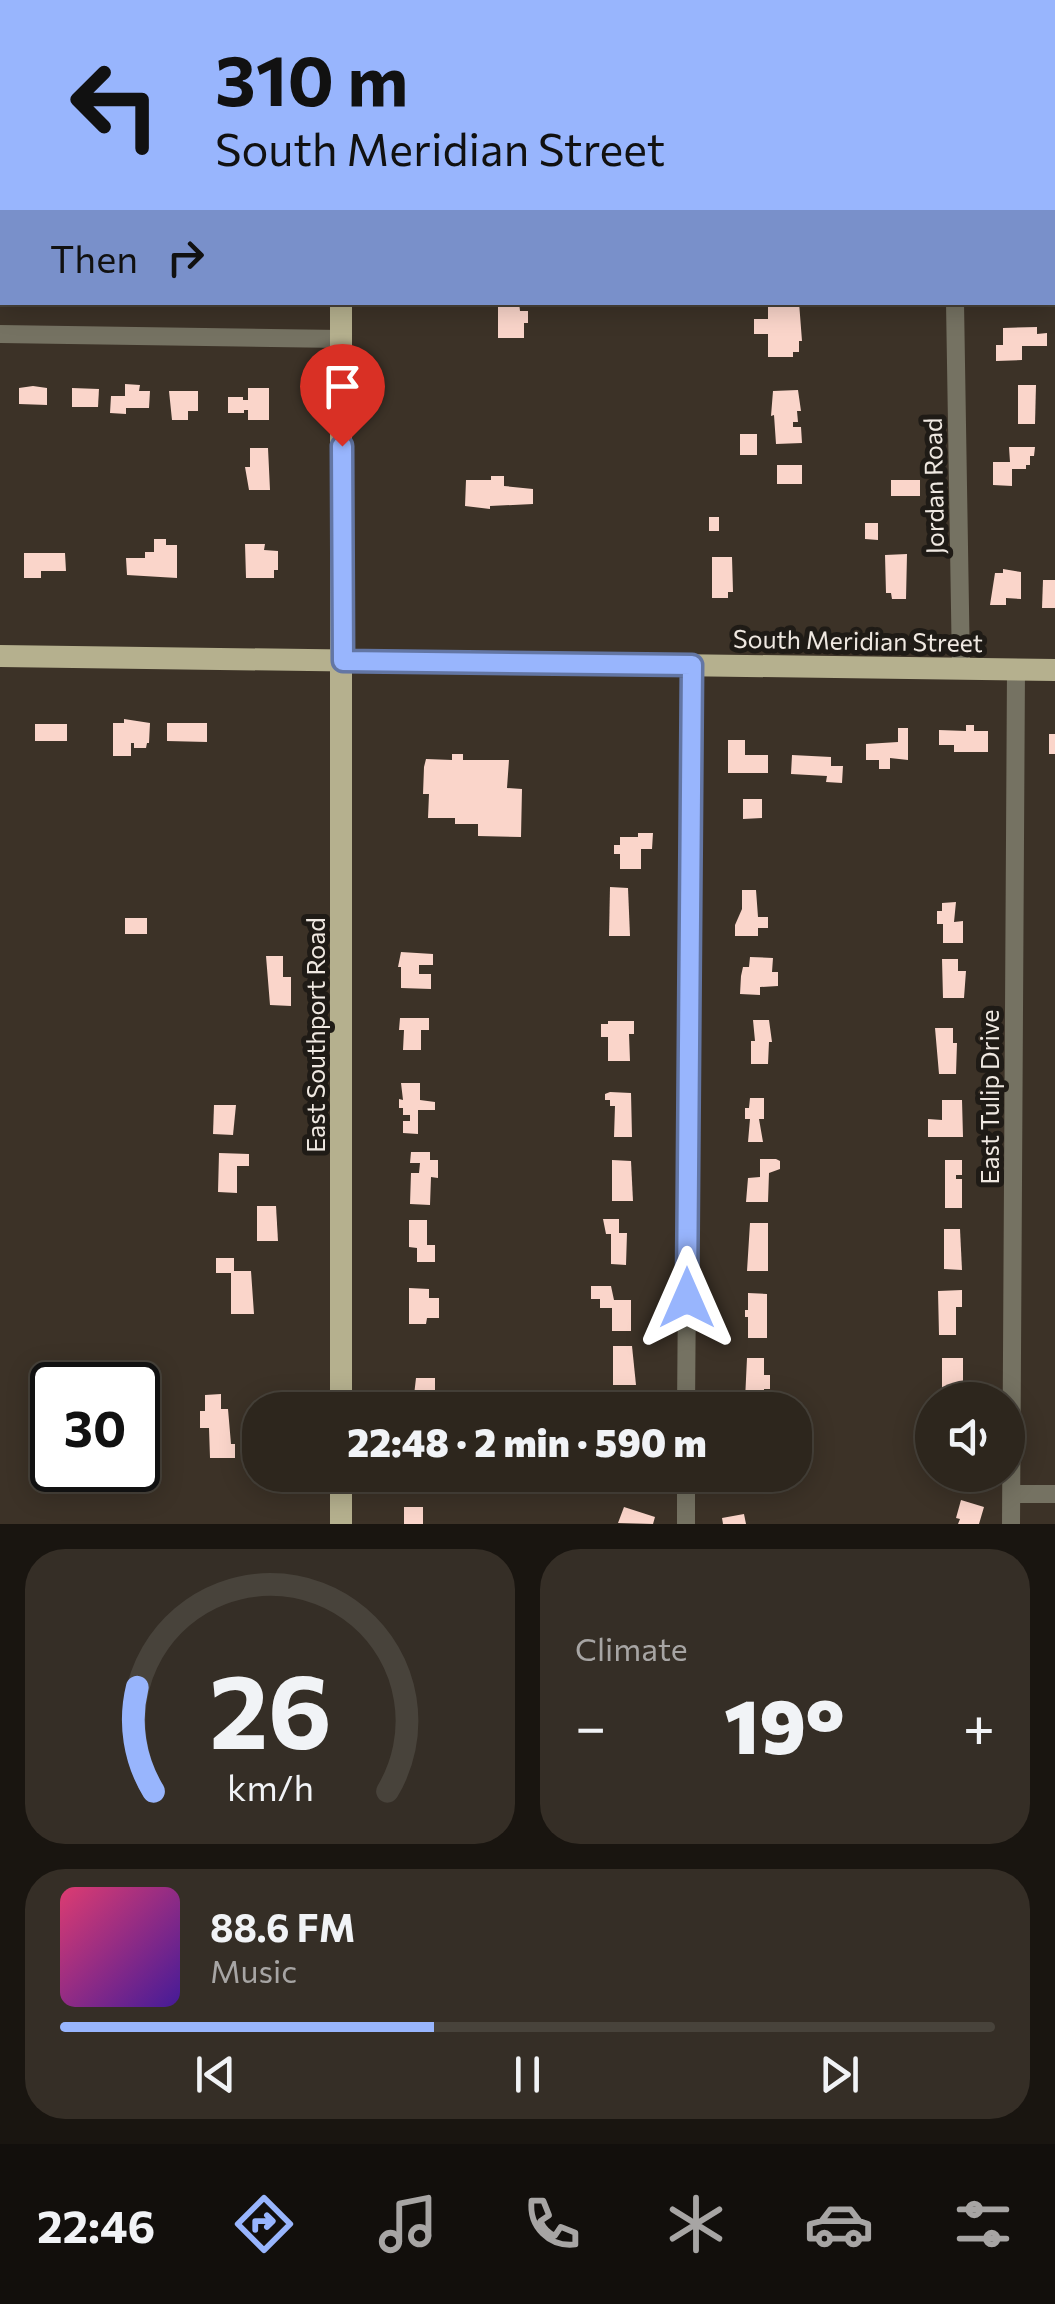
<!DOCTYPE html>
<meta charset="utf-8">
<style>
:root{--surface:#2d261d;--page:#352e26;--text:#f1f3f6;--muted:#a7a5a4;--line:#48433b;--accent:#98b5fd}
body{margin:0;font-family:Commissioner,sans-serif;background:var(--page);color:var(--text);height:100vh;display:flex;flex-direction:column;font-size:38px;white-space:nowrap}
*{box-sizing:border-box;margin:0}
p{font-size:32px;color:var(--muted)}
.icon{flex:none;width:55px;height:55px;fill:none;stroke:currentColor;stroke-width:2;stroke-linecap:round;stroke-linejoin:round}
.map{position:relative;height:1524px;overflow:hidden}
.details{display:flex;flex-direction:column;gap:25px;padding:25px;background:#191510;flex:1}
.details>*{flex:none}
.hud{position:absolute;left:0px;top:0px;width:1055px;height:305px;box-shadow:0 5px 25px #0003,0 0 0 2px var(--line);background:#98b5fd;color:#111;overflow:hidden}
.controls{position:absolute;left:915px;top:1382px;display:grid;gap:20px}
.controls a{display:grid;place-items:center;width:110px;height:110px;border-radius:50%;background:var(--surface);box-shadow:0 5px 25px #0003,0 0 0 2px var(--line);font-size:50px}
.speed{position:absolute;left:30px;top:1362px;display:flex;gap:20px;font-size:50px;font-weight:700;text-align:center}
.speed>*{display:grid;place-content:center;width:130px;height:130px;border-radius:50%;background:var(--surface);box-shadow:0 5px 25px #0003,0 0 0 2px var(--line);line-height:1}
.speed .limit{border:5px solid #111;border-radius:15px;background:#fff;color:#111}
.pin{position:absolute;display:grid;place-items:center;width:85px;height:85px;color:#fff;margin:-102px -42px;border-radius:50% 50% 50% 0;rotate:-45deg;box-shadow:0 0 10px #0007}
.pin .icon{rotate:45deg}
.me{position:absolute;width:110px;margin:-55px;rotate:0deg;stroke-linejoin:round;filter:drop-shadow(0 0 8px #0008)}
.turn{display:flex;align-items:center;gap:35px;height:210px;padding:0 50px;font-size:45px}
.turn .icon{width:130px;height:130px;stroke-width:2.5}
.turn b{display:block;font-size:70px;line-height:85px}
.then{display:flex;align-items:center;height:95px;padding:0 50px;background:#0003;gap:20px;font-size:38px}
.big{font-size:75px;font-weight:800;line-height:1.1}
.details .card{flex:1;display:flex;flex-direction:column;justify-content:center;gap:15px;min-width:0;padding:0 35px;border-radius:40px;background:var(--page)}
.details .dial{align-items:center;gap:0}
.dial svg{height:260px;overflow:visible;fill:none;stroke:var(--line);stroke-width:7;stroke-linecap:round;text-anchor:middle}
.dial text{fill:var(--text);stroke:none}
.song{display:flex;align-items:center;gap:30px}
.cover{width:120px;height:120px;border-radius:15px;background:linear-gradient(135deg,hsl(340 70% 55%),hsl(260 70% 35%))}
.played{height:10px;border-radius:5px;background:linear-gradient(90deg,var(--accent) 40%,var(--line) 40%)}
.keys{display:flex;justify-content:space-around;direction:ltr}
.heat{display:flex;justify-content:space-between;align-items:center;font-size:55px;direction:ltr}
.details .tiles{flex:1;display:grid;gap:25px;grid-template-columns:1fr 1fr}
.card:last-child{grid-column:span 2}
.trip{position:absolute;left:242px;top:1392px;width:570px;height:100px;border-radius:40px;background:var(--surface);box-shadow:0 5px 25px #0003,0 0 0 2px var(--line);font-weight:800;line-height:100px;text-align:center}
.dock{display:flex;height:160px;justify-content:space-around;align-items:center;background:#120f0c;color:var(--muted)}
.dock .icon{width:70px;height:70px}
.dock .on{color:var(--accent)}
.dock b{font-size:45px;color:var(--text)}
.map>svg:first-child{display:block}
.building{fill:#fad5ca}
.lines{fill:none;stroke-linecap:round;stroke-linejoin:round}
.minor{stroke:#757262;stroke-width:18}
.major{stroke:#b5b08e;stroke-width:22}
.route-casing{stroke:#6376a4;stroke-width:25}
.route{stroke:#98b5fd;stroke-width:18}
.labels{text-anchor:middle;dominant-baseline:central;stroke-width:10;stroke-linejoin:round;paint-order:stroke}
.street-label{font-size:25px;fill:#efe8e1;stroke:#1f1b16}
</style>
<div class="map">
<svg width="1055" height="1524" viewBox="0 0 1055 1524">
<rect width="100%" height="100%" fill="#3c3227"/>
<g class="building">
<polygon points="498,302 519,302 520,311 528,311 528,323 524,323 524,338 498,338"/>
<polygon points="768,302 799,302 802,341 799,341 799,352 793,352 793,357 768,357 768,334 754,334 754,319 768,319"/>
<polygon points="1037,327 1037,334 1047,333 1047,346 1022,346 1022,360 996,361 996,345 1003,345 1003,328"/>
<polygon points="125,384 140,385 139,391 150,391 149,408 126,408 126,414 110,413 111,396 125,396"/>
<polygon points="1018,385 1036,385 1035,424 1018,424"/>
<polygon points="33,386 47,388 47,405 19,404 19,388"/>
<polygon points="72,388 99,389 98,407 72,407"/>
<polygon points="248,388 269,388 269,420 248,420 248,410 244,410 244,413 228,413 228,397 243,397 243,400 248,400"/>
<polygon points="798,390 801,411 797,411 798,422 793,422 793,427 801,427 802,443 776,444 774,415 771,416 773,391"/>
<polygon points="169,391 198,391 198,411 188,411 188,420 172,420"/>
<rect x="740" y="434" width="17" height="21"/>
<polygon points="1009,447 1035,447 1034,456 1030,456 1030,465 1026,465 1026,469 1012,469 1012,486 993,485 993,462 1010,462"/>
<polygon points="250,448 268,448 270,490 249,490 245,467 250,467"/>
<rect x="777" y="465" width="25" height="19"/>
<polygon points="491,476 504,476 504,486 533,489 533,504 490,506 490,509 465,506 466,480 491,480"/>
<rect x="891" y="480" width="29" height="16"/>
<rect x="709" y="517" width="10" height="14"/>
<polygon points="865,523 878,523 878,540 865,539"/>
<polygon points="154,539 166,539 166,545 177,545 177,578 127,575 126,558 145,558 145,552 154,552"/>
<polygon points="245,544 265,544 264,550 278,551 278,570 274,570 274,578 246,578"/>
<polygon points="24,553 65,553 66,571 41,571 41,578 24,578"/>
<polygon points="907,554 906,599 892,599 891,593 886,593 885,555"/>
<polygon points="712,557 732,557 733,592 728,592 728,598 712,598"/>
<polygon points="1003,569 1021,572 1021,599 1006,598 1006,605 990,605 995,573 1003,573"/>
<polygon points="1043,580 1055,580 1055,608 1042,608"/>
<polygon points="124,719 150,723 149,743 147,743 146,748 134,748 134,743 131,743 131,756 113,756 113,723 124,723"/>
<polygon points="167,723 207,723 207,742 167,741"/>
<rect x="35" y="724" width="32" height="17"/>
<polygon points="966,725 974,725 974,731 988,731 988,752 954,752 954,745 939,745 939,730 966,731"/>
<polygon points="898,728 908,728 908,760 890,758 890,769 879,769 879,760 866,760 866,744 898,742"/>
<rect x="1049" y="734" width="6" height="20"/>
<polygon points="728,740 745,740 745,755 768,755 768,773 728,773"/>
<polygon points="452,754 463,754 463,760 509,760 507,788 522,789 521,837 478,836 478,824 455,824 455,818 428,818 429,794 423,794 424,767 426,759 452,760"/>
<polygon points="792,755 831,757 831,766 843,766 842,783 826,782 827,776 791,774"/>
<polygon points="743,799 762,799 762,818 743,819"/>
<polygon points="638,833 653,833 652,849 641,849 641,869 620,869 620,854 614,854 614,845 620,845 620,837 638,837"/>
<polygon points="610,887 628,888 630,936 609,936"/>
<polygon points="742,890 756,890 758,917 768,917 768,928 758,928 758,936 735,936 735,925 742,909"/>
<polygon points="956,902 954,922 963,921 963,943 943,943 943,924 937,924 937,911 942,911 942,903"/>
<rect x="125" y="918" width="22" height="16"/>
<polygon points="401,952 433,954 433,965 419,965 419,974 431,974 431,989 401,988 401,967 398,967"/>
<polygon points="266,956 283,956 283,977 291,977 291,1006 270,1005"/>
<polygon points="750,957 773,958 772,972 778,972 778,986 760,987 760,995 740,994 741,976 743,967 749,967"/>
<polygon points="942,959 958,959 958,971 966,971 964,998 943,998"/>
<polygon points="400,1018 429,1018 429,1030 421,1030 421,1050 403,1050 404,1030 399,1030"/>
<polygon points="753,1020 769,1020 772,1042 769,1042 768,1064 751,1064 751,1041 755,1041"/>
<polygon points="608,1021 634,1021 634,1034 629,1034 630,1061 608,1061 608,1037 601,1037 601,1024 608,1024"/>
<polygon points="935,1028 953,1028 953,1043 957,1043 956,1074 939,1074"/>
<polygon points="401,1083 420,1083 420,1100 435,1102 435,1110 418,1110 418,1134 403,1133 403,1121 410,1121 410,1115 403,1115 403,1108 399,1108 399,1099 403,1100"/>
<polygon points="610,1092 631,1093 632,1137 614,1137 615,1106 610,1106 610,1100 605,1100 605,1094"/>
<polygon points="750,1098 764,1098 764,1119 759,1119 763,1142 748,1142 750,1119 745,1119 745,1108 749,1108"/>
<polygon points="942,1100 962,1100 963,1137 928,1137 928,1119 942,1120"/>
<polygon points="214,1105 236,1105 233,1135 213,1134"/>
<polygon points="411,1152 430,1152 430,1160 438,1160 438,1178 431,1177 430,1205 410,1204 411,1173 419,1173 420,1163 410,1163"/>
<polygon points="219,1153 249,1154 249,1166 237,1166 237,1193 218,1192"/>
<polygon points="760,1159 776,1159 780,1161 780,1169 769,1173 768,1202 746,1202 748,1178 760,1177"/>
<polygon points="612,1160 631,1161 633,1201 612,1201"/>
<polygon points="945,1160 962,1160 962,1175 956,1175 956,1179 962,1179 962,1208 945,1208"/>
<polygon points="257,1206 276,1206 278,1241 257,1241"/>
<polygon points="603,1219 619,1219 619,1233 627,1233 626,1265 611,1264 611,1234 606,1234"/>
<polygon points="409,1220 427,1220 427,1245 435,1245 435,1262 417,1262 417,1248 409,1247"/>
<polygon points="750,1223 768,1223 768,1271 747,1271"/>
<polygon points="944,1229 960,1229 962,1270 944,1269"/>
<polygon points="216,1258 234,1258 234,1271 251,1271 254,1314 231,1314 231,1273 216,1273"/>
<polygon points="591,1286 611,1286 614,1300 631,1300 631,1331 612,1331 612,1308 600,1308 600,1299 591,1299"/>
<polygon points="409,1288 429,1289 429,1298 439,1298 439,1318 427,1318 426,1324 409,1324"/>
<polygon points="962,1290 962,1307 956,1307 956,1335 939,1335 938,1291"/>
<polygon points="748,1293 767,1294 767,1338 748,1338 748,1317 745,1317 745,1310 748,1310"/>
<polygon points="613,1346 632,1346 636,1385 613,1385"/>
<polygon points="747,1358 764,1358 764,1375 770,1375 770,1389 764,1389 764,1400 745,1400"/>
<rect x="942" y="1358" width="21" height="41"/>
<polygon points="416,1378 435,1378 435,1390 450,1390 450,1410 416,1410 416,1404 413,1404"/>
<polygon points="221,1394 221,1409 228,1409 231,1444 235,1444 235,1458 210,1458 209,1428 200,1428 200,1411 205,1411 205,1395"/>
<polygon points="613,1395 636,1395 636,1410 606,1410 606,1398 613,1398"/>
<rect x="612" y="1475" width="25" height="8"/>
<polygon points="961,1500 984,1507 979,1524 958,1524 960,1519 956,1518"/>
<rect x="404" y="1507" width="19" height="17"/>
<polygon points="624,1507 655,1517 653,1524 618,1523"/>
<polygon points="744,1514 746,1524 723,1524 722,1518"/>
</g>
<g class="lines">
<g class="minor">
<polyline points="47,0 222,2"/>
<polyline points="950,0 950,2"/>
<polyline points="955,302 961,669"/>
<polyline points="0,334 341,339"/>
<polyline points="686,1410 692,665"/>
<polyline points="1012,1494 1055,1494"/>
<polyline points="686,1524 686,1475"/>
<polyline points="1011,1524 1016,669"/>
</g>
<g class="major">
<polyline points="338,0 338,2"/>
<polyline points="341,302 341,1410"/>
<polyline points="0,656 1055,670"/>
<polyline points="341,1524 341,1475"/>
</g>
</g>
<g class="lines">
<g class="route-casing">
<polyline id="route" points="342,446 343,661 692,665 687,1298"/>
</g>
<use href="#route" class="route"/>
</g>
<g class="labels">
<g class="street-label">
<text transform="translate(933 486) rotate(-91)">Jordan Road</text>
<text transform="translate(858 640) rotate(1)">South Meridian Street</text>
<text transform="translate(315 1035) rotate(-90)">East Southport Road</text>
<text transform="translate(989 1097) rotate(-90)">East Tulip Drive</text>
</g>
</g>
</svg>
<div class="controls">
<a><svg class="icon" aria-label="sound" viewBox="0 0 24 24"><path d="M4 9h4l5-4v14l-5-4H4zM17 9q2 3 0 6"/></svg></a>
</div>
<div class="speed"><div class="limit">30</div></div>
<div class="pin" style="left:342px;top:446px;background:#d93025"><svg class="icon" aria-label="arrive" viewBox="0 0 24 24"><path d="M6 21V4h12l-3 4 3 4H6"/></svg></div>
<svg class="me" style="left:687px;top:1298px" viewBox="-20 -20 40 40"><path d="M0-17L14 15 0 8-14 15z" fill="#98b5fd" stroke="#fff" stroke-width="4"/></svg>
<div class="trip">22:48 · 2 min · 590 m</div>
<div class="hud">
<div class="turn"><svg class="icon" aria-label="left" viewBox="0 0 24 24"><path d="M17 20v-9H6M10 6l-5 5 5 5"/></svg><div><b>310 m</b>South Meridian Street</div></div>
<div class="then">Then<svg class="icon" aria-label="right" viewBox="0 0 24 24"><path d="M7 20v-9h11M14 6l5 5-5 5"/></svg></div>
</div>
</div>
<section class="details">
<div class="tiles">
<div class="card dial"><svg viewBox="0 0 100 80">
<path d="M14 69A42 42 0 1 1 86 69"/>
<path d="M14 69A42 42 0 0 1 9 37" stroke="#98b5fd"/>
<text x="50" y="56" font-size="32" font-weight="700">26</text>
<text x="50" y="72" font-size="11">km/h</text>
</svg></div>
<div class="card"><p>Climate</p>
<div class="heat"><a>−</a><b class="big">19°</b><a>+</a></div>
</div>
<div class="card">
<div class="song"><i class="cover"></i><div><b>88.6 FM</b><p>Music</p></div></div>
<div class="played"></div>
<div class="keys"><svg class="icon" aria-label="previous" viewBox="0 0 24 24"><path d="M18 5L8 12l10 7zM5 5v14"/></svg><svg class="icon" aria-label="pause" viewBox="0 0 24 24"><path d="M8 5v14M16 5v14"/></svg><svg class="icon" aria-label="next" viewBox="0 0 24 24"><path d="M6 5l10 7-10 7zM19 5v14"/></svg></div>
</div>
</div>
</section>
<nav class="dock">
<b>22:46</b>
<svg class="icon on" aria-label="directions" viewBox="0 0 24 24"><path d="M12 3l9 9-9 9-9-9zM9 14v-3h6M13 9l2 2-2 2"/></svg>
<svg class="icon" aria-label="music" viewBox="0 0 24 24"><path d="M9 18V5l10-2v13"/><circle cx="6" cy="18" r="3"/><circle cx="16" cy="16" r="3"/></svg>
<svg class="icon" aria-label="phone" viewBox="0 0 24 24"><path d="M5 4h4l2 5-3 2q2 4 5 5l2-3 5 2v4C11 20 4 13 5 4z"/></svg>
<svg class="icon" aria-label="climate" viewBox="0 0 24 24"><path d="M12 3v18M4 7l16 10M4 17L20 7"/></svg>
<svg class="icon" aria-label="car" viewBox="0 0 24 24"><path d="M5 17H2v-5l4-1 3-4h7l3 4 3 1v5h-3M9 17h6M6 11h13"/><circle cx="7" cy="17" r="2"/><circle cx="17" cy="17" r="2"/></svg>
<svg class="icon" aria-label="filters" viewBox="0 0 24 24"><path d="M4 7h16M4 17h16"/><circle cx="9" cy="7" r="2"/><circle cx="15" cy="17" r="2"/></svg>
</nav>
